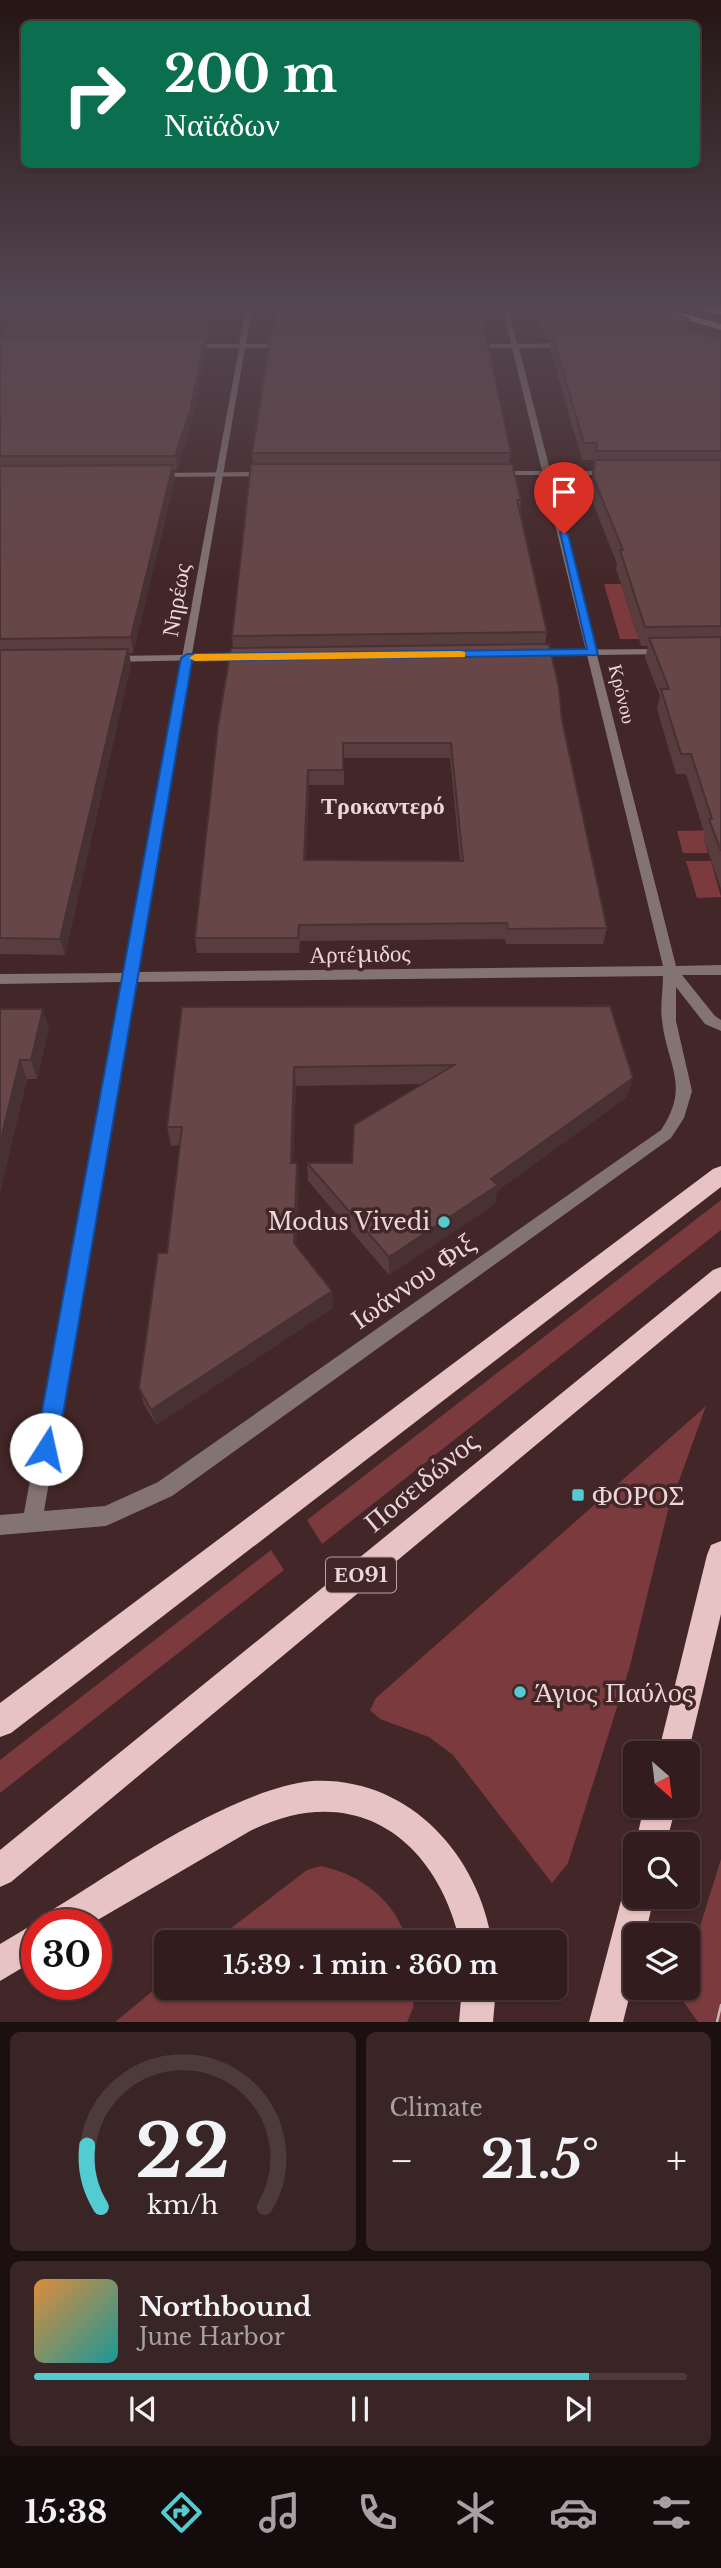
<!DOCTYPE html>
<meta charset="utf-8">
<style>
:root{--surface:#321c1d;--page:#3a2526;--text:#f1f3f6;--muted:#a8a1a4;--line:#4d3a3b;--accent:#52ccd0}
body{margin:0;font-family:"Libre Baskerville",serif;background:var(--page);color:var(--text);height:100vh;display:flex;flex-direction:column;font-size:26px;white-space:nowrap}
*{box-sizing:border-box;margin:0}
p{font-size:23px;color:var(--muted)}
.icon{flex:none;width:38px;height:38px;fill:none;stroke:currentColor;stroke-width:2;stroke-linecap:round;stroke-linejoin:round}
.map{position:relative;height:2022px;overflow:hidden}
.side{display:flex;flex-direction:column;gap:10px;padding:10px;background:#1c0f10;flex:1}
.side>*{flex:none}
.top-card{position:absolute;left:21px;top:21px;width:679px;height:147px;border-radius:10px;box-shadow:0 2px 5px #0004,0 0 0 2px var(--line);background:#0b6e4f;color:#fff;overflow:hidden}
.needle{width:46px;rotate:152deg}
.controls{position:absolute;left:623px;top:1741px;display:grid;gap:14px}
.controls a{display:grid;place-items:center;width:77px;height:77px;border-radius:10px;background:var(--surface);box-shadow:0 2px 5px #0004,0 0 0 2px var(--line);font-size:35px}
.speed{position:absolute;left:21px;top:1909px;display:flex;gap:14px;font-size:35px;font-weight:700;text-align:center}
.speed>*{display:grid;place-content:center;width:91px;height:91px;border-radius:50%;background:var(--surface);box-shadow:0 2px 5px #0004,0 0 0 2px var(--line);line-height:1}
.speed .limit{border:10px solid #d22;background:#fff;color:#111}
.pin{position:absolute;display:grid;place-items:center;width:60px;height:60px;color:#fff;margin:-72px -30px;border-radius:50% 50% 50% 0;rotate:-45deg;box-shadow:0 0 7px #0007}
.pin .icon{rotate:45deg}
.me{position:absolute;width:77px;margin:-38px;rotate:10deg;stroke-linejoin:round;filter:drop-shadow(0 0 5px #0008)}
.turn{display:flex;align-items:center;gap:24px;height:147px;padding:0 28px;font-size:32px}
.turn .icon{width:91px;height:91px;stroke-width:2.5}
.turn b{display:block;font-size:49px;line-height:60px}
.big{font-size:52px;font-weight:700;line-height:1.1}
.side .card{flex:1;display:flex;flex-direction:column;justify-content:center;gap:10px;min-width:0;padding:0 24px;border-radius:10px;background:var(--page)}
.side .dial{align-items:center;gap:0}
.dial svg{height:182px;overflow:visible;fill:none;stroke:var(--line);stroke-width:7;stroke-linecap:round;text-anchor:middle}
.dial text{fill:var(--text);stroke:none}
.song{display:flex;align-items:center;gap:21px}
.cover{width:84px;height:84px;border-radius:10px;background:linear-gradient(135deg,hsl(30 70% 55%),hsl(180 70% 35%))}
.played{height:7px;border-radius:4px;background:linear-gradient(90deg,var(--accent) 85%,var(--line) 85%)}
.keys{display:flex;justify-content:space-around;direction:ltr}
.heat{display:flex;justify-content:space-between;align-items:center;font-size:38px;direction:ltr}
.side .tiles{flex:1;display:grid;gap:10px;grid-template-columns:1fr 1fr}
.card:last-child{grid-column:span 2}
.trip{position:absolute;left:154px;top:1930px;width:413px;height:70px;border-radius:10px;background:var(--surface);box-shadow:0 2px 5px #0004,0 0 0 2px var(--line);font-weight:700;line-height:70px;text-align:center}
.dock{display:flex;height:112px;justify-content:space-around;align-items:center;background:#140b0c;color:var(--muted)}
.dock .icon{width:49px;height:49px}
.dock .active{color:var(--accent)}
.dock b{font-size:32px;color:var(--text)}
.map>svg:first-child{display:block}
.green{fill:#7b3a3e}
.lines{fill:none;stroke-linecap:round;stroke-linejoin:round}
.minor{fill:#837373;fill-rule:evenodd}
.tertiary{fill:#837373;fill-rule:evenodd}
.trunk{fill:#e8c3c3;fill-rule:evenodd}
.tram{stroke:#cbb5b6;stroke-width:2.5}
.wall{fill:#593c3d;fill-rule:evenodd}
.shaded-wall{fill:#483132}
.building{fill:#674647;stroke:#483132;stroke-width:2;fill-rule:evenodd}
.route{fill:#1a73e8;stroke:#114b97;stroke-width:2}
.slow{fill:#f59e0b}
.poi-dot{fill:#52ccd0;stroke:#432627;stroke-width:2.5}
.labels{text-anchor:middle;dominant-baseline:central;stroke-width:7;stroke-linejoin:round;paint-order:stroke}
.far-street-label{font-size:19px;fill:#ebd7d7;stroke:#432627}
.shield{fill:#432627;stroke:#b9a2a2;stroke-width:2}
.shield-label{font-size:21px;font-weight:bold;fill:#ebd7d7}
.street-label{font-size:23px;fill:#ebd7d7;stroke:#432627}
.poi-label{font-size:23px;fill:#ebd7d7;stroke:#432627;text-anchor:end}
.neighbourhood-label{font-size:24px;font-weight:bold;fill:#ebd7d7;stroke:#432627}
.near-street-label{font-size:28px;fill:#ebd7d7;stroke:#432627}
.near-poi-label{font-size:28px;fill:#ebd7d7;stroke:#432627;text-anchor:start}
</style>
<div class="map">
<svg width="721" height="2022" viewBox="0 0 721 2022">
<rect width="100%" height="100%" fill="#432627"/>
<g class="green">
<polygon points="604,584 621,584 636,631 695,630 698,639 620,639"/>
<polygon points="721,830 704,839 708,853 683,853 677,831"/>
<polygon points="686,861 711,861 721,897 697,898"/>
<polygon points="721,1200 721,1230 322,1544 307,1520"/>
<polygon points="706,1406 667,1514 630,1666 568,1863 552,1883 453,1755 429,1737 380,1719 370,1710 376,1698"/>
<polygon points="271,1550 284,1570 0,1793 0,1760"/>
<polygon points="721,1859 721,2022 698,2022 676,1991 688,1988 688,1965"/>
<path d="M321,1866C362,1875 396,1901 407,1942H213L307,1870Z"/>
<polygon points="166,1980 166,1988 415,1988 413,2008 407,2022 115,2022"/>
</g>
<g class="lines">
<path class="minor" d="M247,303H253L246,344H286L289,346L286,348H245L137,972L663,966L512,348H470L467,346L470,344H511L501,303H507L517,344L569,343L572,345L569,347L519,348L676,966L721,965V975H682L715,1016L721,1020V1031L705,1024L676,987V1021L692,1091L684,1118L671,1138L172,1496L106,1526L0,1535V1515L24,1513L122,982L0,984V974L124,973L239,348H187L184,346L187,344H239ZM663,976C663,991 660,1005 662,1020C667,1066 691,1085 661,1130L158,1482L105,1506L44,1511L136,982Z"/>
<g class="tertiary">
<polygon points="498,471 611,471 615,473 611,475 495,475 494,473"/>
<polygon points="268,472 272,474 271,476 155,477 151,475 155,473"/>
<polygon points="664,649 668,650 668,654 533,656 528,653 533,650"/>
<polygon points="247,654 251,655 251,659 113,662 108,659 113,656"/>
</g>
<g class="trunk">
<polygon points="631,303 646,303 721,324 721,330"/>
<polygon points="685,303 721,309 721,315 686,305"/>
<polygon points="721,1166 721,1187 11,1733 0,1737 0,1703 713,1169"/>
<polygon points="721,1267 721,1291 11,1882 0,1887 0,1850 713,1270"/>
<polygon points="721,1541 721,1614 688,1754 658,1754 707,1555 711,1545"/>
<path d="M312,1781C407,1776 478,1853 492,1942H460C436,1837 353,1779 250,1831L89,1925H37V1959L0,1981V1944L37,1922L43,1925L47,1913L65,1902C130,1861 236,1789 312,1781Z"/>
<polygon points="644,1806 676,1806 666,1844 635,1847"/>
<polygon points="635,1882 635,1897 654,1897 645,1936 635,1936 635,1974 623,2022 589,2022 622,1897 626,1885"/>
<polygon points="462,1988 496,1988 493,2022 459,2022"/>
</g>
<polyline class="tram" points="717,2022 721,2005"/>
</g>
<g class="wall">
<polygon points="17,303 217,303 209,340 206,341 207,350 191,424 177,470 174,470 175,479 133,653 129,653 131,664 65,955 0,954 0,338 7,338 4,325"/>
<polygon points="534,303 645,303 689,319 686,333 721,339 721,889 704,839 705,835 686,774 676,774 657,709 660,696 645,658 648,646 641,646 616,569 617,564 590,495 594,460 582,460 550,349 551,340 547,340"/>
<path d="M274,325H484L483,335L511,453L509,464L521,500L520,513L547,632L545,644L607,928L603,944H506L505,939L300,941L299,953H197L195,938L233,648L232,636L253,464L252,453L274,335ZM344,758H450L460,861L306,860L309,785H344Z"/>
<polygon points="182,1007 627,1097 497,1191 495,1204 389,1275 308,1181 307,1163 352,1163 421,1084 296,1086 293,1163 297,1163 299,1181 296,1246 332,1291 333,1308 156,1425 144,1404 139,1388 167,1253 180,1145 171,1146 167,1127"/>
<polygon points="0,1009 49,1028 37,1079 27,1079 0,1192"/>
</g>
<g class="shaded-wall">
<polygon points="212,303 217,303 209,340 207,324"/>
<polygon points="689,319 686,334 680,340 682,325"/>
<polygon points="206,337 207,350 191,424 177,470 175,456"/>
<polygon points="173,465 175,479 133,653 131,637"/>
<polygon points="128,649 131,664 65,955 60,939"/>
<polygon points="308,770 309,785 305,875 304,860"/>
<polygon points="43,1009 49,1028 37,1079 31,1060"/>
<polygon points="20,1060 27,1079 0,1192 0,1143"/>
<polygon points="294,1067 296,1086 292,1181 291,1163"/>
<polygon points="633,1078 627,1097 497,1191 495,1204 389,1275 389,1257 491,1179"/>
<polygon points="297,1163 299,1181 295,1260 294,1243"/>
<polygon points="332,1291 333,1308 156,1425 151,1410"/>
</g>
<g class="building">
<polygon points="17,303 212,303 207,324 4,325"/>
<polygon points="277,303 480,303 484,325 274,325"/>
<polygon points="541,303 645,303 689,319 682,325 549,325"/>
<polygon points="699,333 721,339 721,451 596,451 597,443 584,443 552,334"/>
<polygon points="272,335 486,335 511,453 252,453 270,340"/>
<polygon points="206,337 190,411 175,456 0,456 0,338"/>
<polygon points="595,460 721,460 721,626 645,627 620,550 623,550 593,477"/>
<polygon points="251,464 512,464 521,500 517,500 547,632 232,636"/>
<polygon points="173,465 131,637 0,639 0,466"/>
<polygon points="721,637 721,851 709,819 712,819 691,754 681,754 661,689 669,689 649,638"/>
<path d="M549,644L559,688L562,720L607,928L508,929L507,923L299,925L298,938H195L218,725L231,648ZM343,743H451L463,861L304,860L308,770H343Z"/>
<polygon points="128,649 60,939 0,938 0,650"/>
<polygon points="610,1006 633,1078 491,1179 498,1185 389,1257 307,1163 352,1163 354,1125 454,1065 294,1067 291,1163 297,1163 294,1243 332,1291 151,1410 139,1388 158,1253 167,1253 182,1127 167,1127 182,1007"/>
<polygon points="0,1009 43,1009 31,1060 20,1060 0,1143"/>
</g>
<linearGradient id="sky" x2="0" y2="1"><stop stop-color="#251515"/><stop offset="0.52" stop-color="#554752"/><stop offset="1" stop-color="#554752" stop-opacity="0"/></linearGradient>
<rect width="721" height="586" fill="url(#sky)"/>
<polygon class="route" points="560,532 568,534 598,655 192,661 57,1449 53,1456 46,1460 38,1456 35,1449 181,658 187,654 587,649"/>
<polygon class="slow" points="461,651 465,652 465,657 195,661 189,658 195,654"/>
<g class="poi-dot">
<circle cx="444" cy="1222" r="7"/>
<rect x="571" y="1488" width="14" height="14" rx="3.5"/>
<circle cx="520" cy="1692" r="7"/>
</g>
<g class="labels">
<g class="far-street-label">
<text transform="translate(622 694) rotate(76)">Κρόνου</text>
</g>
<rect class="shield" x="326" y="1557.5" width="70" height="35" rx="5"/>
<g class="shield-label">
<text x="361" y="1575">ΕΟ91</text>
</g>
<g class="street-label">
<text transform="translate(176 600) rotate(-80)">Νηρέως</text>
<text transform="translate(360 954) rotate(-1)">Αρτέμιδος</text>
</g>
<g class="poi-label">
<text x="430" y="1222">Modus Vivedi</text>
</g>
<g class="neighbourhood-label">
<text x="383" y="805">Τροκαντερό</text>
</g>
<g class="near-street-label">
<text transform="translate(413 1281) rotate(-35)">Ιωάννου Φιξ</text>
<text transform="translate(421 1482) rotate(-40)">Ποσειδώνος</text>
</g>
<g class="near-poi-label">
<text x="592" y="1495">ΦΟΡΟΣ</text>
<text x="534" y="1692">Άγιος Παύλος</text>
</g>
</g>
</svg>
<div class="controls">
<a><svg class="needle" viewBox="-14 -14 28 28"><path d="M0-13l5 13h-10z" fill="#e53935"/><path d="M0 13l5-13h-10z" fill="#a8a1a4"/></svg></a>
<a><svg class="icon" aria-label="search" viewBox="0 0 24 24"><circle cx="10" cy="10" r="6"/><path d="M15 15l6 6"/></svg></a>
<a><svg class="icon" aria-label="layers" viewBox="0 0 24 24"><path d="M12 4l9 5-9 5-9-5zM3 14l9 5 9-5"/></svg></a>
</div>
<div class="speed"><div class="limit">30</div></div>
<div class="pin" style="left:564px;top:534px;background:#d93025"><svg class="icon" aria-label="arrive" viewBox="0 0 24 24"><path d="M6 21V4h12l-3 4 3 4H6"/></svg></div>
<svg class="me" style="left:46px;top:1449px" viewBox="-20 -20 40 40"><circle r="19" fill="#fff"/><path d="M0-13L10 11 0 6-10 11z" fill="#1a73e8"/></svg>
<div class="trip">15:39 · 1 min · 360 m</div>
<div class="top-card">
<div class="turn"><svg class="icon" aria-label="right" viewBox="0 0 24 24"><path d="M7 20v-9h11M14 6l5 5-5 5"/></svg><div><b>200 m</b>Ναϊάδων</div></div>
</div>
</div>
<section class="side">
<div class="tiles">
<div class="card dial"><svg viewBox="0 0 100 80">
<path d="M14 69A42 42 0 1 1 86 69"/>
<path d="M14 69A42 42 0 0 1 8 42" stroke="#52ccd0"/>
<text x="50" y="56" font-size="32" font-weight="700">22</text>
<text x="50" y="72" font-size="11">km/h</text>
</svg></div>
<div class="card"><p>Climate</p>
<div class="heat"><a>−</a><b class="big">21.5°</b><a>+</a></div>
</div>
<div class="card">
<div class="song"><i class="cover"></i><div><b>Northbound</b><p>June Harbor</p></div></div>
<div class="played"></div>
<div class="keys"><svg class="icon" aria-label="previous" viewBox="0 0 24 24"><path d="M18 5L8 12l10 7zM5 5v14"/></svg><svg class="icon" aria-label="pause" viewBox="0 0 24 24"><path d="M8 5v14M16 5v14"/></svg><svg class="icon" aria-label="next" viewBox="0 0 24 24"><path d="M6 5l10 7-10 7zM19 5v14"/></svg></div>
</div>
</div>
</section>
<nav class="dock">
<b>15:38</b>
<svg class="icon active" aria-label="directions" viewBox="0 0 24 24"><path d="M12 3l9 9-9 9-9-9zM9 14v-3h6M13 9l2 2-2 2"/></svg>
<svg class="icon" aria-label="music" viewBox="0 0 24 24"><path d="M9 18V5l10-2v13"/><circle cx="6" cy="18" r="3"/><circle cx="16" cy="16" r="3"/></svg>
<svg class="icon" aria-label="phone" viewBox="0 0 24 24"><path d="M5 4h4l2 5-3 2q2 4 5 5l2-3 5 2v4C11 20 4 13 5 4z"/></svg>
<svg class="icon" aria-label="climate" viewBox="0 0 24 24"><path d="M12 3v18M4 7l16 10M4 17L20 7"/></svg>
<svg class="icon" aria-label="car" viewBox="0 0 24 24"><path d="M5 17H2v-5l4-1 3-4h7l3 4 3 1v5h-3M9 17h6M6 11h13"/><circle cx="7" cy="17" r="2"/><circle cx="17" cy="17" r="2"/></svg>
<svg class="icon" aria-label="filters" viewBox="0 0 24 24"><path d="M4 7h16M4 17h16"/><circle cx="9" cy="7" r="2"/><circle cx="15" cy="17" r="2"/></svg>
</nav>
